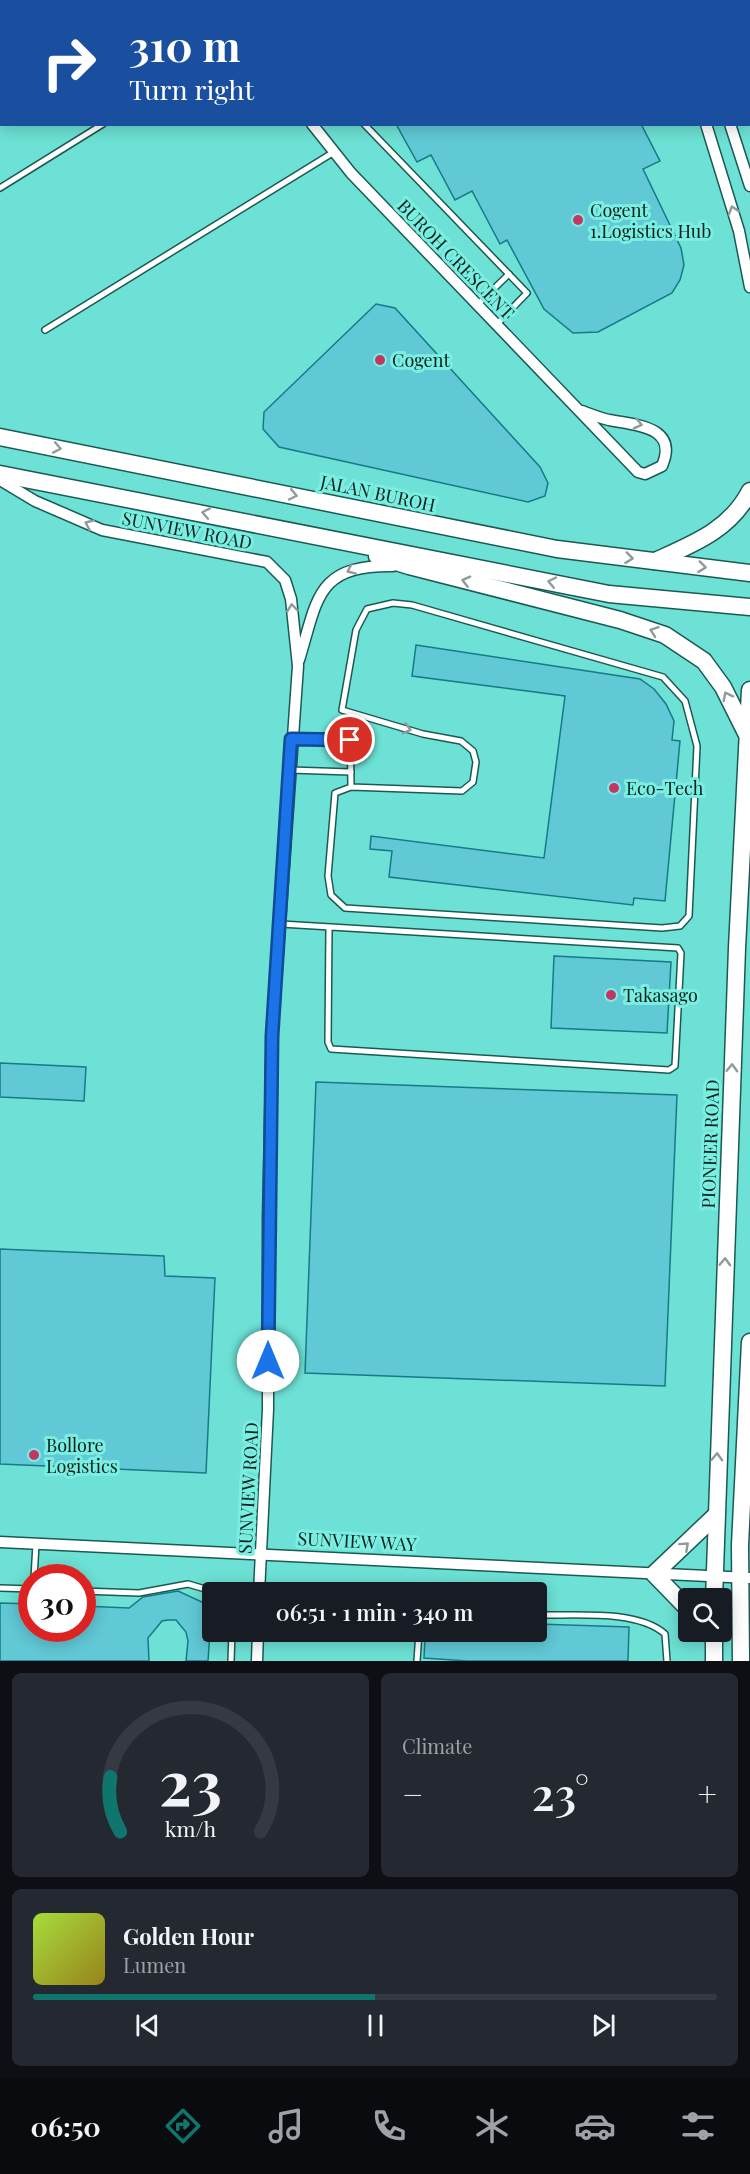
<!DOCTYPE html>
<meta charset="utf-8">
<style>
:root{--surface:#171b24;--page:#242831;--text:#f1f3f6;--muted:#9ea1a6;--line:#363941;--accent:#0f766e}
body{margin:0;font-family:"Playfair Display",serif;background:var(--page);color:var(--text);height:100vh;display:flex;flex-direction:column;font-size:22px;white-space:nowrap}
*{box-sizing:border-box;margin:0}
p{font-size:20px;color:var(--muted)}
.icon{flex:none;width:33px;height:33px;fill:none;stroke:currentColor;stroke-width:2;stroke-linecap:round;stroke-linejoin:round}
.map{position:relative;height:1661px;overflow:hidden}
.sheet{display:flex;flex-direction:column;gap:12px;padding:12px;background:#0d0f14;flex:1}
.sheet>*{flex:none}
.top-card{position:absolute;left:0px;top:0px;width:750px;height:126px;box-shadow:0 3px 15px #0003;background:#1a4fa0;color:#fff;overflow:hidden}
.buttons{position:absolute;left:678px;top:1588px;display:grid;gap:12px}
.buttons a{display:grid;place-items:center;width:54px;height:54px;border-radius:6px;background:var(--surface);box-shadow:0 3px 15px #0003;font-size:30px}
.speed{position:absolute;left:18px;top:1564px;display:flex;gap:12px;font-size:30px;font-weight:700;text-align:center}
.speed>*{display:grid;place-content:center;width:78px;height:78px;border-radius:50%;background:var(--surface);box-shadow:0 3px 15px #0003;line-height:1}
.speed .limit{border:9px solid #d22;background:#fff;color:#111}
.pin{position:absolute;display:grid;place-items:center;width:51px;height:51px;color:#fff;margin:-26px;border:3px solid #fff;border-radius:50%;box-shadow:0 2px 6px #0007}
.me{position:absolute;width:66px;margin:-33px;rotate:0deg;stroke-linejoin:round;filter:drop-shadow(0 0 4px #0008)}
.turn{display:flex;align-items:center;gap:21px;height:126px;padding:0 30px;font-size:27px}
.turn .icon{width:78px;height:78px;stroke-width:2.5}
.turn b{display:block;font-size:42px;line-height:51px}
.big{font-size:45px;font-weight:600;line-height:1.1}
.sheet .widget{flex:1;display:flex;flex-direction:column;justify-content:center;gap:9px;min-width:0;padding:0 21px;border-radius:9px;background:var(--page)}
.sheet .dial{align-items:center;gap:0}
.dial svg{height:156px;overflow:visible;fill:none;stroke:var(--line);stroke-width:7;stroke-linecap:round;text-anchor:middle}
.dial text{fill:var(--text);stroke:none}
.song{display:flex;align-items:center;gap:18px}
.cover{width:72px;height:72px;border-radius:9px;background:linear-gradient(135deg,hsl(80 70% 55%),hsl(50 70% 35%))}
.played{height:6px;border-radius:3px;background:linear-gradient(90deg,var(--accent) 50%,var(--line) 50%)}
.keys{display:flex;justify-content:space-around;direction:ltr}
.heat{display:flex;justify-content:space-between;align-items:center;font-size:33px;direction:ltr}
.sheet .tiles{flex:1;display:grid;gap:12px;grid-template-columns:1fr 1fr}
.widget:last-child{grid-column:span 2}
.trip{position:absolute;left:202px;top:1582px;width:345px;height:60px;border-radius:6px;background:var(--surface);box-shadow:0 3px 15px #0003;font-weight:600;line-height:60px;text-align:center}
.dock{display:flex;height:96px;justify-content:space-around;align-items:center;background:#090b0e;color:var(--muted)}
.dock .icon{width:42px;height:42px}
.dock .current{color:var(--accent)}
.dock b{font-size:27px;color:var(--text)}
.map>svg:first-child{display:block}
.building{fill:#61c8d6;stroke:#177a85;stroke-width:1.5}
.lines{fill:none;stroke-linecap:round;stroke-linejoin:round}
.lane-casing{stroke:#1a5a54;stroke-width:8}
.street-casing{stroke:#1a5a54;stroke-width:13}
.primary-casing{stroke:#1a5a54;stroke-width:19}
.lane{stroke:#fff;stroke-width:5}
.street{stroke:#fff;stroke-width:10}
.primary{stroke:#fff;stroke-width:16}
.oneway{stroke:#8f9b99}
.route-casing{stroke:#114b97;stroke-width:15}
.route{stroke:#1a73e8;stroke-width:10}
.poi-dot{fill:#c43662;stroke:#7beee2;stroke-width:2}
.labels{text-anchor:middle;dominant-baseline:central;stroke-width:6;stroke-linejoin:round;paint-order:stroke}
.poi-label{font-size:18px;fill:#06201d;stroke:#7beee2;text-anchor:start}
.street-label{font-size:18px;fill:#06201d;stroke:#7beee2}
</style>
<div class="map">
<svg width="750" height="1661" viewBox="0 0 750 1661">
<rect width="100%" height="100%" fill="#6de1d5"/>
<g class="building">
<polygon points="396,124 641,124 660,161 643,169 681,248 684,265 680,280 672,293 598,332 573,333 544,309 507,240 500,244 472,191 455,200 431,155 417,162"/>
<polygon points="376,304 395,308 540,467 548,483 545,496 528,502 279,447 263,429 264,412"/>
<polygon points="416,645 640,679 654,689 666,704 674,721 672,740 680,741 665,901 634,898 633,905 389,877 392,851 370,849 371,836 544,858 565,696 412,676"/>
<polygon points="554,956 671,962 667,1033 551,1028"/>
<polygon points="0,1063 86,1067 84,1101 0,1097"/>
<polygon points="316,1082 677,1095 665,1386 305,1373"/>
<polygon points="0,1249 164,1256 165,1276 215,1278 206,1473 0,1464"/>
<polygon points="178,1591 202,1602 211,1617 208,1661 186,1661 188,1641 186,1632 176,1620 168,1620 162,1621 148,1638 149,1661 0,1661 0,1603 32,1604 32,1629 82,1629 82,1606 129,1608 143,1597"/>
<polygon points="537,1624 629,1627 628,1661 467,1661 424,1658 425,1638 449,1639 450,1632 537,1632"/>
</g>
<g class="lines">
<g class="lane-casing">
<g id="lane">
<polyline points="293,0 294,2"/>
<polyline points="364,124 527,293 496,325"/>
<polyline points="0,188 103,124"/>
<polyline points="478,304 509,274"/>
<polyline points="45,330 334,152"/>
<polyline points="350,714 351,787 335,793 328,876 331,895 345,908 662,928 680,926 689,916 697,746 685,701 663,677 412,605 393,603 367,609 356,630 342,710 423,734 461,741 473,751 476,762 473,782 462,791 351,787"/>
<polyline points="293,739 349,740"/>
<polyline points="290,770 351,772"/>
<polyline points="281,924 678,948 681,953 675,1066 669,1070 331,1049 328,1042 329,928"/>
<polyline points="34,1578 36,1544"/>
<polyline points="0,1588 32,1589"/>
<polyline points="82,1591 139,1593 188,1584 219,1593"/>
<path d="M537,1615C574,1616 637,1609 665,1634L667,1661"/>
<polyline points="231,1661 232,1632"/>
<polyline points="417,1661 419,1632"/>
</g>
</g>
<g class="street-casing">
<g id="street">
<polyline points="242,0 243,2"/>
<polyline points="646,0 647,2"/>
<polyline points="676,0 677,2"/>
<polyline points="748,22 750,21"/>
<path d="M312,124L351,173L638,472L645,474L662,466C679,426 635,425 609,420C600,418 590,414 582,411"/>
<polyline points="706,124 739,231 750,287"/>
<polyline points="730,124 750,186"/>
<polyline points="0,480 35,501 102,530 267,562 285,580 291,599 298,666 272,1036 268,1219 268,1409 259,1593"/>
<path d="M299,660C318,598 316,565 393,566"/>
<polyline points="0,1542 750,1578"/>
<polyline points="257,1661 258,1632"/>
</g>
</g>
<g class="primary-casing">
<g id="primary">
<polyline points="0,437 557,549 750,573"/>
<polyline points="0,474 609,594 750,607"/>
<polyline points="377,556 409,566 620,620 665,635 704,661 723,687 746,733"/>
<path d="M655,561C693,544 730,530 750,491"/>
<polyline points="714,1599 737,948 750,690"/>
<polyline points="688,1609 654,1574 715,1516"/>
<polyline points="714,1632 714,1661"/>
<polyline points="741,1661 740,1545 750,1342"/>
</g>
</g>
<use href="#lane" class="lane"/>
<use href="#street" class="street"/>
<use href="#primary" class="primary"/>
</g>
<defs><path id="oneway-chevron" d="M-2-3.5L2.5 0L-2 3.5" fill="none" stroke-width="1.6" stroke-linecap="round" stroke-linejoin="round" transform="scale(1.5)"/></defs>
<g class="oneway">
<use href="#oneway-chevron" transform="translate(733 210) rotate(-107)"/>
<use href="#oneway-chevron" transform="translate(638 424) rotate(13)"/>
<use href="#oneway-chevron" transform="translate(57 448) rotate(11)"/>
<use href="#oneway-chevron" transform="translate(293 495) rotate(12)"/>
<use href="#oneway-chevron" transform="translate(206 513) rotate(-169)"/>
<use href="#oneway-chevron" transform="translate(89 524) rotate(-156)"/>
<use href="#oneway-chevron" transform="translate(629 558) rotate(7)"/>
<use href="#oneway-chevron" transform="translate(702 567) rotate(7)"/>
<use href="#oneway-chevron" transform="translate(351 570) rotate(156)"/>
<use href="#oneway-chevron" transform="translate(466 581) rotate(-166)"/>
<use href="#oneway-chevron" transform="translate(552 582) rotate(-168)"/>
<use href="#oneway-chevron" transform="translate(292 608) rotate(-96)"/>
<use href="#oneway-chevron" transform="translate(654 631) rotate(-161)"/>
<use href="#oneway-chevron" transform="translate(727 696) rotate(-117)"/>
<use href="#oneway-chevron" transform="translate(407 729) rotate(15)"/>
<use href="#oneway-chevron" transform="translate(732 1068) rotate(-88)"/>
<use href="#oneway-chevron" transform="translate(725 1262) rotate(-88)"/>
<use href="#oneway-chevron" transform="translate(717 1457) rotate(-88)"/>
<use href="#oneway-chevron" transform="translate(685 1546) rotate(-42)"/>
</g>
<g class="lines">
<g class="route-casing">
<polyline id="route" points="268,1361 272,1036 291,739 350,740"/>
</g>
<use href="#route" class="route"/>
</g>
<g class="poi-dot">
<circle cx="578" cy="220" r="6"/>
<circle cx="380" cy="360" r="6"/>
<circle cx="614" cy="788" r="6"/>
<circle cx="611" cy="995" r="6"/>
<circle cx="34" cy="1455" r="6"/>
</g>
<g class="labels">
<g class="poi-label">
<text x="590" y="210">Cogent<tspan x="590" dy="21">1.Logistics Hub</tspan></text>
<text x="392" y="360">Cogent</text>
<text x="626" y="788">Eco-Tech</text>
<text x="623" y="995">Takasago</text>
<text x="46" y="1445">Bollore<tspan x="46" dy="21">Logistics</tspan></text>
</g>
<g class="street-label">
<text transform="translate(456 259) rotate(46)">BUROH CRESCENT</text>
<text transform="translate(378 493) rotate(12)">JALAN BUROH</text>
<text transform="translate(187 530) rotate(11)">SUNVIEW ROAD</text>
<text transform="translate(710 1144) rotate(-88)">PIONEER ROAD</text>
<text transform="translate(248 1488) rotate(-87)">SUNVIEW ROAD</text>
<text transform="translate(357 1541) rotate(3)">SUNVIEW WAY</text>
</g>
</g>
</svg>
<div class="buttons">
<a><svg class="icon" aria-label="search" viewBox="0 0 24 24"><circle cx="10" cy="10" r="6"/><path d="M15 15l6 6"/></svg></a>
</div>
<div class="speed"><div class="limit">30</div></div>
<div class="pin" style="left:350px;top:740px;background:#d93025"><svg class="icon" aria-label="arrive" viewBox="0 0 24 24"><path d="M6 21V4h12l-3 4 3 4H6"/></svg></div>
<svg class="me" style="left:268px;top:1361px" viewBox="-20 -20 40 40"><circle r="19" fill="#fff"/><path d="M0-13L10 11 0 6-10 11z" fill="#1a73e8"/></svg>
<div class="trip">06:51 · 1 min · 340 m</div>
<div class="top-card">
<div class="turn"><svg class="icon" aria-label="right" viewBox="0 0 24 24"><path d="M7 20v-9h11M14 6l5 5-5 5"/></svg><div><b>310 m</b>Turn right</div></div>
</div>
</div>
<section class="sheet">
<div class="tiles">
<div class="widget dial"><svg viewBox="0 0 100 80">
<path d="M14 69A42 42 0 1 1 86 69"/>
<path d="M14 69A42 42 0 0 1 9 41" stroke="#0f766e"/>
<text x="50" y="56" font-size="32" font-weight="700">23</text>
<text x="50" y="72" font-size="11">km/h</text>
</svg></div>
<div class="widget"><p>Climate</p>
<div class="heat"><a>−</a><b class="big">23°</b><a>+</a></div>
</div>
<div class="widget">
<div class="song"><i class="cover"></i><div><b>Golden Hour</b><p>Lumen</p></div></div>
<div class="played"></div>
<div class="keys"><svg class="icon" aria-label="previous" viewBox="0 0 24 24"><path d="M18 5L8 12l10 7zM5 5v14"/></svg><svg class="icon" aria-label="pause" viewBox="0 0 24 24"><path d="M8 5v14M16 5v14"/></svg><svg class="icon" aria-label="next" viewBox="0 0 24 24"><path d="M6 5l10 7-10 7zM19 5v14"/></svg></div>
</div>
</div>
</section>
<nav class="dock">
<b>06:50</b>
<svg class="icon current" aria-label="directions" viewBox="0 0 24 24"><path d="M12 3l9 9-9 9-9-9zM9 14v-3h6M13 9l2 2-2 2"/></svg>
<svg class="icon" aria-label="music" viewBox="0 0 24 24"><path d="M9 18V5l10-2v13"/><circle cx="6" cy="18" r="3"/><circle cx="16" cy="16" r="3"/></svg>
<svg class="icon" aria-label="phone" viewBox="0 0 24 24"><path d="M5 4h4l2 5-3 2q2 4 5 5l2-3 5 2v4C11 20 4 13 5 4z"/></svg>
<svg class="icon" aria-label="climate" viewBox="0 0 24 24"><path d="M12 3v18M4 7l16 10M4 17L20 7"/></svg>
<svg class="icon" aria-label="car" viewBox="0 0 24 24"><path d="M5 17H2v-5l4-1 3-4h7l3 4 3 1v5h-3M9 17h6M6 11h13"/><circle cx="7" cy="17" r="2"/><circle cx="17" cy="17" r="2"/></svg>
<svg class="icon" aria-label="filters" viewBox="0 0 24 24"><path d="M4 7h16M4 17h16"/><circle cx="9" cy="7" r="2"/><circle cx="15" cy="17" r="2"/></svg>
</nav>
